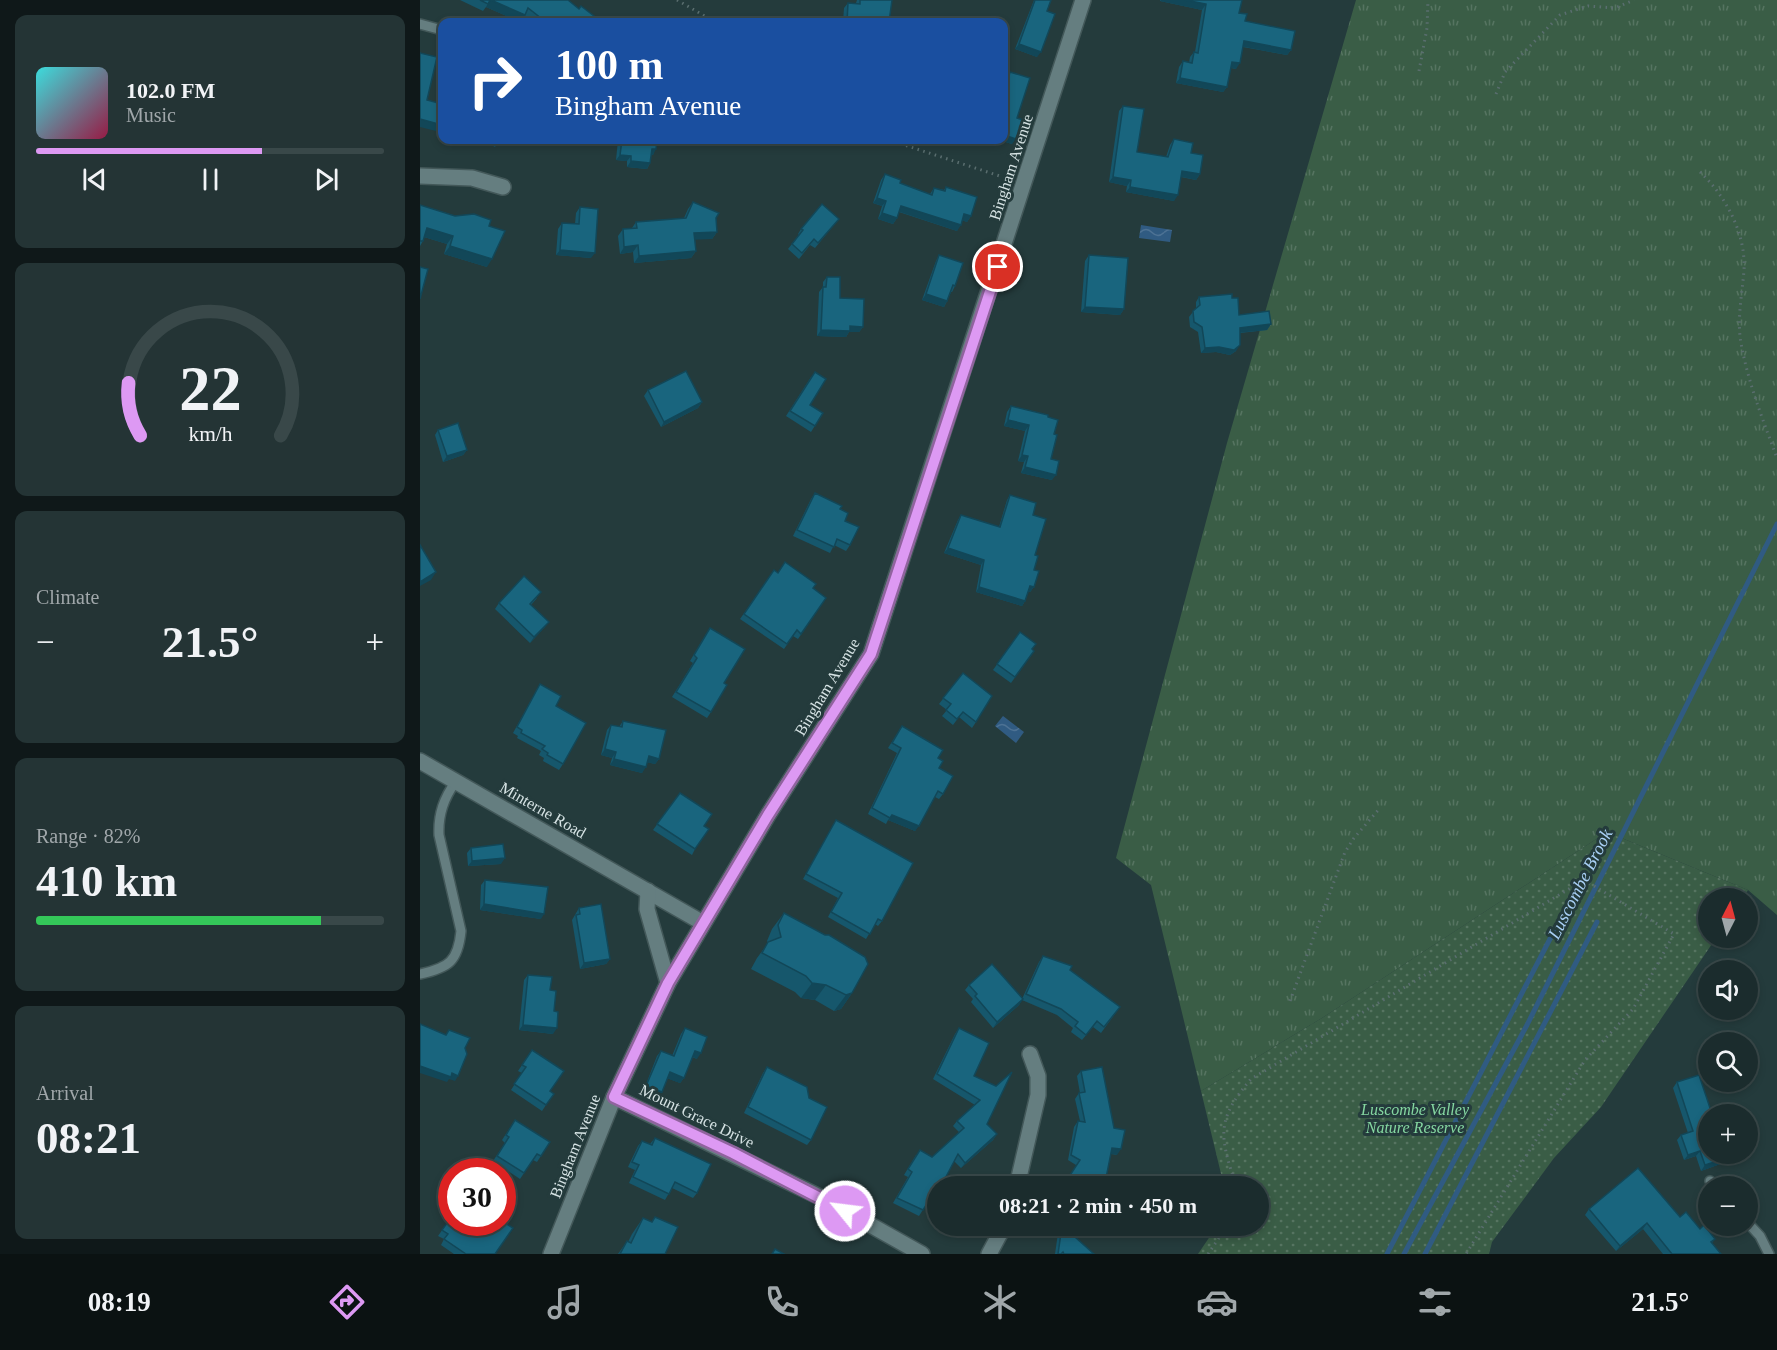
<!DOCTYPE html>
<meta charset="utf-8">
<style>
:root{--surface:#1b2c2d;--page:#243435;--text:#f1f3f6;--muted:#a0a7aa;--line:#394849;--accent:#dd99f3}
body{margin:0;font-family:Georgia,serif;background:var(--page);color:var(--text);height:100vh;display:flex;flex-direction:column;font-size:22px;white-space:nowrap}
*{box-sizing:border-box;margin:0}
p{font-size:20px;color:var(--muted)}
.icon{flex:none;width:33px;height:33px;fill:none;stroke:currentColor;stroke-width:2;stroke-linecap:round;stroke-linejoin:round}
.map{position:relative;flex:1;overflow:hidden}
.panel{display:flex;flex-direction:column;gap:15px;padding:15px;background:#0f1819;width:420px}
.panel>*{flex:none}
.hud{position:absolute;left:18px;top:18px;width:570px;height:126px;border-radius:12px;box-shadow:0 3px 9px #0003,0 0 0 2px var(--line);background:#1a4fa0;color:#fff;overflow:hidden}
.needle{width:39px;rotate:6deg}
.fabs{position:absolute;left:1278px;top:888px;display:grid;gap:12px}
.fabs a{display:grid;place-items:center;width:60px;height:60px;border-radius:50%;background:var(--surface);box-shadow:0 3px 9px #0003,0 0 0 2px var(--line);font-size:30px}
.speed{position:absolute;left:18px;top:1158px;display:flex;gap:12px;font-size:30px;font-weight:700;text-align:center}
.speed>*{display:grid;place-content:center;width:78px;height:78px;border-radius:50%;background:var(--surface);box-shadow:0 3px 9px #0003,0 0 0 2px var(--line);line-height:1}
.speed .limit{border:9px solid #d22;background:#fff;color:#111}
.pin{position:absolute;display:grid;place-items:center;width:51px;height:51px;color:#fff;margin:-26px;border:3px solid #fff;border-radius:50%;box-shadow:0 2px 6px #0007}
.me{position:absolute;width:66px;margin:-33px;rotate:299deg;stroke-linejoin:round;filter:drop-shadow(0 0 4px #0008)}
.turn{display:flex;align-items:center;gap:21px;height:126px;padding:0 18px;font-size:27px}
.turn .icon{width:78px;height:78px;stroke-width:2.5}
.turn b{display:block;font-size:42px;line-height:51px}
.big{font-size:45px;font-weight:600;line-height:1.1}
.panel .tile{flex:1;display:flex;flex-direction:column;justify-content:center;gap:9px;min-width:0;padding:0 21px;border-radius:12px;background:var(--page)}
.panel .dial{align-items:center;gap:0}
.dial svg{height:156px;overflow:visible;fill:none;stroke:var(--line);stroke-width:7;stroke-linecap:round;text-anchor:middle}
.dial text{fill:var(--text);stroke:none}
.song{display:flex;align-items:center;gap:18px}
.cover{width:72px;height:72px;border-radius:9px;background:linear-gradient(135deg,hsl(180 70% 55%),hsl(340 70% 35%))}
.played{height:6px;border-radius:3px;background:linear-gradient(90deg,var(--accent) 65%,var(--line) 65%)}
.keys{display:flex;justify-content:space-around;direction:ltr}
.heat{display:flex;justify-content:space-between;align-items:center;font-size:33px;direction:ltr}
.charge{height:9px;border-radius:4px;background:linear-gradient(90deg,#34c759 82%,var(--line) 0)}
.trip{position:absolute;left:507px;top:1176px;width:342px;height:60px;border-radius:30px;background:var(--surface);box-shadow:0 3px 9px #0003,0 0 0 2px var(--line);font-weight:600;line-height:60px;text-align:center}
.dock{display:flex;height:96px;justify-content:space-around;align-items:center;background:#0b1212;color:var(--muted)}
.dock .icon{width:42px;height:42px}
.dock .current{color:var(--accent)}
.dock b{font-size:27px;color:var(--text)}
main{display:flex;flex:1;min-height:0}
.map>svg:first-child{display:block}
.grass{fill:url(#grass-tufts)}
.park{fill:url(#park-dots)}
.water{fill:url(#water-waves)}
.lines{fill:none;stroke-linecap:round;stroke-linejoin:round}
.stream{stroke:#305b82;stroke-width:5}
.service-casing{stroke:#435859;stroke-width:12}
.minor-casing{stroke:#435859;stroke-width:18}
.path{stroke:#5a6e6f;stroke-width:3;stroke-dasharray:1.5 4.5;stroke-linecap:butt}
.service{stroke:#657e80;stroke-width:9}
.minor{stroke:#657e80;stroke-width:15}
.wall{fill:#16576c}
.shaded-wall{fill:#124758}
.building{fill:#19657e;stroke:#124758;stroke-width:1.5}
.route-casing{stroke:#90639e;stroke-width:15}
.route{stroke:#dd99f3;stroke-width:10}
.labels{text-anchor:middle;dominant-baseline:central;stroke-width:6;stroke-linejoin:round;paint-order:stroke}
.street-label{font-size:16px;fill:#d6e3e4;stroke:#243b3c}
.park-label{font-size:16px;font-style:italic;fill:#85d7a1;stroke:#243b3c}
.water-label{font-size:18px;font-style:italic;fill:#a8cff4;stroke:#243b3c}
</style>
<main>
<section class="panel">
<div class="tile">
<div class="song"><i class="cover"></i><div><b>102.0 FM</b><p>Music</p></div></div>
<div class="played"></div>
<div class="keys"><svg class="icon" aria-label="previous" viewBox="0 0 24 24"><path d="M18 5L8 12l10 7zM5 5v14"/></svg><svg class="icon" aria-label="pause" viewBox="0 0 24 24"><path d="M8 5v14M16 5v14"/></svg><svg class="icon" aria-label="next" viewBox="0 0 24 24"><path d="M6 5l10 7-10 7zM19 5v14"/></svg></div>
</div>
<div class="tile dial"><svg viewBox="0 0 100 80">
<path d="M14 69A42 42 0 1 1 86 69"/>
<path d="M14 69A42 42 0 0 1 8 42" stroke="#dd99f3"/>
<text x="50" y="56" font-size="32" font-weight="700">22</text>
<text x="50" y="72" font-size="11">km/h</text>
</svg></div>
<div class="tile"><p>Climate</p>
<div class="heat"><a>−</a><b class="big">21.5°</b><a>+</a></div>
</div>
<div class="tile"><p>Range · 82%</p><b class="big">410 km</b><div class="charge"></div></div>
<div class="tile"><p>Arrival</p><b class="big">08:21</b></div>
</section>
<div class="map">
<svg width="1357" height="1254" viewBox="0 0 1357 1254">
<defs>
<pattern id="grass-tufts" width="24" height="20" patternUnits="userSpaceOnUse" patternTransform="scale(1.5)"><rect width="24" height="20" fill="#3a5d46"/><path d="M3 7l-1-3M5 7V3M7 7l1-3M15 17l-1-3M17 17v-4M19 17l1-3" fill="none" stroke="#567461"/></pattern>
<pattern id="park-dots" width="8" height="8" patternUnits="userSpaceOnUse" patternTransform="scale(1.5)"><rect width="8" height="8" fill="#3a5d46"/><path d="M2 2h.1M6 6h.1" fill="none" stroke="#567461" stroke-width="1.8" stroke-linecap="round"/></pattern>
<pattern id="water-waves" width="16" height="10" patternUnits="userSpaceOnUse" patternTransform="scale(1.5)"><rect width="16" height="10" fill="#305b82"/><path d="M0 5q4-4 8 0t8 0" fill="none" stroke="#4d7294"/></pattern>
</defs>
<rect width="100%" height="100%" fill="#243b3c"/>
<polygon class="grass" points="936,0 1357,0 1357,915 1328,890 1187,832 902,1018 781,1091 731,885 696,858 807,443"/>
<polygon class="park" points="1187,832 1328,890 1323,898 1288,898 1288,938 1296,938 1181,1107 1134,1158 1072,1242 1069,1254 778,1254 797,1226 838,1226 838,1186 804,1186 781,1091 902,1018"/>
<g class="water">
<polygon points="721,225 752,230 750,242 719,238"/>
<polygon points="583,716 604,732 596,743 575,726"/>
</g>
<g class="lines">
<g class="stream">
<polyline points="967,1254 1147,906"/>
<polyline points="984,1254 1107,1025 1357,524"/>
<polyline points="1005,1254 1177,922"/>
</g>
<g class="service-casing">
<g id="service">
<polyline points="0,24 22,30"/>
<path d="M0,974C29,968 38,961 41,931L19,835C18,814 24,798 36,781"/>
<polyline points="1290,1181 1295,1186"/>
<polyline points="1328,1223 1340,1236 1349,1254"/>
</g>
</g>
<g class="minor-casing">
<g id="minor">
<polyline points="0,176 52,178 83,187"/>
<polyline points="0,761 283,923"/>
<polyline points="228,891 227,909 248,983"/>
<polyline points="194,1097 406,1200 502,1254"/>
<polyline points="597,1186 618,1095 618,1076 610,1054"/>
<polyline points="131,1254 194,1097 248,983 348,815 451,654 663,0"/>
<polyline points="569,1254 584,1226"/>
</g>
</g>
<g class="path">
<polyline points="257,0 295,22"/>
<polyline points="999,71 1007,28 1008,0"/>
<polyline points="1076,94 1085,72 1140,15 1168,6 1195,8 1214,0"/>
<polyline points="469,140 589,179"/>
<path d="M1280,172C1306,196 1326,234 1324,270C1322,296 1316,323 1322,348C1329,385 1344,423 1357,458"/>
<polyline points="870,1001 925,852 934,838 960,808"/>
<path d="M816,1186C800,1136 795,1121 831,1079L1164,880L1254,934L1213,1009L1165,1060L1046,1254"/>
<polyline points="788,1254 807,1226"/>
</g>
<use href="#service" class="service"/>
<use href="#minor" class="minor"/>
</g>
<g class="wall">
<polygon points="40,0 148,0 176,22 112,22 104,16 100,22 66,7 63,11"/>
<polygon points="437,0 472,0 469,22 423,22 424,8 428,3 436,3"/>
<polygon points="614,0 631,0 627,11 617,57 595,49"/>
<polygon points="740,0 822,0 819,13 825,21 871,50 867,55 823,47 816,69 811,68 807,87 803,92 756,83 759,67 763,61 769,63 770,57 774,52 775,52 782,10 740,1"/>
<polygon points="590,72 597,118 592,144 579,140 584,140 584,87 587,77"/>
<polygon points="703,106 717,152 746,157 750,145 754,139 771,153 780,174 776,180 761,177 754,201 706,192 707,186 689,182 699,111"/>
<polygon points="62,140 93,140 88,146 79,141 75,147"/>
<polygon points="198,140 237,140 233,155 231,155 230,163 227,169 207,167 207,161 196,160"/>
<polygon points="465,174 480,183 510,194 514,188 524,190 526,187 551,216 547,222 542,220 537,231 479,212 477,218 473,224 458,219 462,206 453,203 461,180"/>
<polygon points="273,202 296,218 297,232 292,239 275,239 276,251 271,258 214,263 213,252 200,254 198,236 203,229 212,228 216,222 264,218 268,209"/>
<polygon points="0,205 69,226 67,267 24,254 27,244 4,237 3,241 0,246"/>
<polygon points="160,207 171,258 136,255 138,229 142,223 155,224 156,213"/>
<polygon points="419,219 395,248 390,245 379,259 368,249 379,235 378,234 381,229"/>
<polygon points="519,255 535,286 532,292 531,292 527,301 524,307 502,300 516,261"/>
<polygon points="669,255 704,309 700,315 661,312 665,261"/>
<polygon points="407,277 420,298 443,327 439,332 429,332 426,337 397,336 399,292 403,287 403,282"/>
<polygon points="779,297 812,298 819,315 851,324 847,330 820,333 816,351 810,355 796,352 781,353 778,332 770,327 769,317 776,308 776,302"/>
<polygon points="391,377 390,405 403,413 391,432 366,416"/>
<polygon points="228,390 282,402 278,408 241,427 224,396"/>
<polygon points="591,406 628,417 634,434 631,459 632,480 601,473 604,462 598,461 605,431 584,426 587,412"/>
<polygon points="18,430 47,450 43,455 23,462 15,435"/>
<polygon points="395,493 420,509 425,521 430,545 426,551 414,545 410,553 373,536 391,499"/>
<polygon points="590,495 613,515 615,555 614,587 610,592 608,592 605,601 602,606 556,592 561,565 524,553 538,520 541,515 579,527 587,500"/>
<polygon points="354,570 358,573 393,588 406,598 378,639 373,636 364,649 320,619"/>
<polygon points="117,598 111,605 125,627 110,643 75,609 79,603"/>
<polygon points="600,632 614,651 591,683 573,670"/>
<polygon points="286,634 304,683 291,712 287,718 252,697 273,663 270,661"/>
<polygon points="543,673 556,722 552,728 539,717 533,725 522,716 527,710 519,704"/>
<polygon points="120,684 136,706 143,764 139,770 123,761 124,758 119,755 121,751 97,738 98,736 93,733"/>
<polygon points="203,721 239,759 235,764 227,762 222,773 190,765 192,758 181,755 187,730 191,725 199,727"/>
<polygon points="482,726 518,758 523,794 519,799 515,797 495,831 468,820 466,824 448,814 477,753 468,748"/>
<polygon points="260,793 284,826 275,849 272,855 233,830"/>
<polygon points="416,820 462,921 458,926 455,924 446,939 408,917 418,898 383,879"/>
<polygon points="51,848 81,864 48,866 47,853"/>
<polygon points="65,880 121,919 60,910 61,885"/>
<polygon points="159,908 190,959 186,964 160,969 152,920"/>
<polygon points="364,913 432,993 421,1009 414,1011 395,1000 381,998 375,992 331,969 337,958 348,943 347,941 352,929"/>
<polygon points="623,956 650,970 700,1007 681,1033 673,1027 662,1040 651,1032 653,1028 637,1015 602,1000 599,1005 573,1028 551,1002 553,999 545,990 549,985 602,999 619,962"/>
<polygon points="108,975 130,990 134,1011 133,1034 99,1030 104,980"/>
<polygon points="265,1028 277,1059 272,1057 264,1078 260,1083 247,1078 242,1092 238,1098 223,1092 237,1056 241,1051 252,1056 261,1034"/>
<polygon points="539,1028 554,1076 567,1124 577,1134 573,1140 541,1168 534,1161 513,1201 509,1207 506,1205 499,1216 473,1203 488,1177 484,1175 496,1155 512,1157 539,1132 533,1126 537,1121 555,1105 513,1079 535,1034"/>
<polygon points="112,1050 126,1105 122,1111 91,1090 102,1073 98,1071"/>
<polygon points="347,1067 391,1140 387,1145 324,1113 343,1073"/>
<polygon points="661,1071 697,1155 691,1154 656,1165 648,1160 654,1127 658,1121 660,1121 655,1099 659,1093 660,1093 657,1076"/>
<polygon points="1257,1082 1306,1156 1303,1163 1281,1171 1276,1156 1264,1160 1257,1140 1261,1135 1268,1133 1253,1088"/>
<polygon points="95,1120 130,1142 117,1162 113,1160 100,1179 73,1161 85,1143 82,1140"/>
<polygon points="235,1138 277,1193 273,1198 252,1188 245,1200 209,1183 215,1170 208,1167 218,1146 222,1141 230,1144"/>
<polygon points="1169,1209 1260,1217 1295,1239 1292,1243 1301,1254 1243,1254 1223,1229 1196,1251 1165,1215"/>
<polygon points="32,1216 75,1254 34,1254 21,1245 24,1239 18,1236"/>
<polygon points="235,1217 245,1254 198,1254 207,1241 208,1242 212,1234 223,1218 231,1222"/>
<polygon points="639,1226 660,1226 654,1236 674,1254 635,1254"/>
</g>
<g class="shaded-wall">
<polygon points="70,0 105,15 100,22 66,7"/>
<polygon points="741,0 765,0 786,4 782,10 740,1"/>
<polygon points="824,41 871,50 867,55 820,46"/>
<polygon points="599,44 621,52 617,57 595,49"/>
<polygon points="812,62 820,63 816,69 808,67"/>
<polygon points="760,78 807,87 803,92 756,83"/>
<polygon points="0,119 22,125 22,129 20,132 0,127"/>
<polygon points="584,135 596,139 592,144 579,140 584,140"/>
<polygon points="232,149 236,149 233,155 228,154"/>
<polygon points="200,155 211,156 207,161 196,160"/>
<polygon points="211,161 230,163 227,169 207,167"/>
<polygon points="762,171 780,174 776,180 758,176"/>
<polygon points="693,177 711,180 707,186 689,182"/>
<polygon points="710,187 758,195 754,201 706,192"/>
<polygon points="457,198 466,201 462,206 453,203"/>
<polygon points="481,206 541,225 537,231 477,211"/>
<polygon points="462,213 477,218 473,224 458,219"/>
<polygon points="544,214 551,216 547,222 540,220"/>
<polygon points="7,228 33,236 27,244 1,236"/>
<polygon points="297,232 292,239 269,240 274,233"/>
<polygon points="218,245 213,252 200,254 204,247"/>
<polygon points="30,246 72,259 67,267 24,254"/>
<polygon points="140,250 175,253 171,258 136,255"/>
<polygon points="276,251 271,258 214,263 219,256"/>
<polygon points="506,294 527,301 524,307 502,300"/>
<polygon points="665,307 704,309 700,315 661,312"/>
<polygon points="851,324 847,330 816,333 820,328"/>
<polygon points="430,326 443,327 439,332 429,332 426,337 397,336 401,330"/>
<polygon points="820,345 816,351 810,355 796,352 781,353 785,348"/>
<polygon points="282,402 278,408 241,427 244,422"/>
<polygon points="588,420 609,425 605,431 584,426"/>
<polygon points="47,450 43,455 23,462 27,456"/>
<polygon points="602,455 608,456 604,462 598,461"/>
<polygon points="605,467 636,475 632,480 601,473"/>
<polygon points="528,548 564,560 561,565 524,553"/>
<polygon points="16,572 11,580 0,586 0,582"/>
<polygon points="610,586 614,587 610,592 606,591"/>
<polygon points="559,587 605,601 602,606 556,592"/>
<polygon points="129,622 125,627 110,643 114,637"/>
<polygon points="185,749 196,752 192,758 181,755"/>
<polygon points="229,756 239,759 235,764 225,762"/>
<polygon points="194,759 226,767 222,773 190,765"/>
<polygon points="472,815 499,826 495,831 468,820"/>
<polygon points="85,858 81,864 48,866 52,861"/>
<polygon points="64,904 124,914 121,919 60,910"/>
<polygon points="190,959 186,964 160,969 164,963"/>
<polygon points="392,983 406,985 395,1000 381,998"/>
<polygon points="432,993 421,1009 414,1011 426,995"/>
<polygon points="603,999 599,1005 573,1028 577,1022"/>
<polygon points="103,1025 137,1028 133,1034 99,1030"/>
<polygon points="275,1051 281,1053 277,1059 271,1056"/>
<polygon points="0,1066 32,1073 38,1076 35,1081 29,1079 27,1082 0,1073"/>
<polygon points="250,1072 264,1078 260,1083 246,1078"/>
<polygon points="226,1086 242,1092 238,1098 223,1092"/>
<polygon points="577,1134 573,1140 541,1168 545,1163"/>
<polygon points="692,1148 701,1149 697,1155 688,1153"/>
<polygon points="1280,1151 1276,1156 1264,1160 1268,1155"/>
<polygon points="1304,1154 1314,1154 1301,1158"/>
<polygon points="1307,1158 1303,1163 1281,1171 1285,1165"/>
<polygon points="1227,1223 1223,1229 1196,1251 1200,1246"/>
</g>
<g class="building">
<polygon points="60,0 70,0 68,4"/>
<polygon points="71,0 148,0 159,9 161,6 174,16 172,19 176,22 126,22 108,8 105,15"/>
<polygon points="440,0 472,0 469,22 427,22 428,3 440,4"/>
<polygon points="615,0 631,0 627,11 635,14 621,52 599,44"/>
<polygon points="765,0 822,0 819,13 827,14 825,21 875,31 871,50 824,41 820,63 812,62 807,87 760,78 763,61 772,63 774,52 778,53 786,4"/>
<polygon points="0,53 17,57 7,100 22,104 22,125 0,119"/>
<polygon points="590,72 610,78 597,118 603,120 596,139 584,135 584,93"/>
<polygon points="703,106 724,109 717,152 748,157 754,139 773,143 771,153 783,155 780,174 762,171 758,195 710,187 711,180 693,177"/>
<polygon points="202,140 237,140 236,149 232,149 230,163 211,161 211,156 200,155"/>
<polygon points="465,174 481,180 480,183 512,195 514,188 525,191 526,187 557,197 551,216 544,214 541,225 481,206 477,218 462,213 466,201 457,198"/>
<polygon points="273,202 299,213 296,218 297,232 274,233 276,251 219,256 218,245 204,247 203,229 217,228 216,222 266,218"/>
<polygon points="402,204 419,219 398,243 394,239 382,253 372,244 383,230 381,229"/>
<polygon points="0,205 35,216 54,214 71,220 69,226 85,231 72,259 30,246 33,236 7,228 3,241 0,241"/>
<polygon points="160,207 178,209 175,253 140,250 142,223 159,224"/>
<polygon points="519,255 543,263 535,286 533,285 527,301 506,294"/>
<polygon points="669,255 708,258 704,309 665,307"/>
<polygon points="0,267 8,269 0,299"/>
<polygon points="407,277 420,277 420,298 444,299 443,327 430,326 430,331 401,330 403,287 406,287"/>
<polygon points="812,294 812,298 818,298 819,315 849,311 851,324 820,328 820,345 814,350 799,347 785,348 782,327 774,322 773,311 780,305 779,297"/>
<polygon points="266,371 282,402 244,422 228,390"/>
<polygon points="395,372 406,379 390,405 403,413 395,426 370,411"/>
<polygon points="591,406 628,415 628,417 638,420 634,434 637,435 631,459 639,461 636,475 605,467 608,456 602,455 609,425 588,420"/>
<polygon points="38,423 47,450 27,456 18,430"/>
<polygon points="395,493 422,506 420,509 428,513 425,521 439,527 430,545 417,539 414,547 377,530"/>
<polygon points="590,495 616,503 613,515 626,519 615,555 618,556 614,570 619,571 614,587 610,586 605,601 559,587 564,560 528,548 541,515 580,527"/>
<polygon points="0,545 16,572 0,582"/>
<polygon points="365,562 396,584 393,588 406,598 381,634 377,630 367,644 324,614 354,570 358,573"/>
<polygon points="104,576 121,592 110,604 129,622 114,637 79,603"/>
<polygon points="290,628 325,649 304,683 307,685 291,712 256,692 277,658 274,655"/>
<polygon points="600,632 616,644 612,649 614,651 595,677 577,664"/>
<polygon points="543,673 572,696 556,722 543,712 537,719 526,710 531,704 523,698"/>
<polygon points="120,684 141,696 136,706 166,723 143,764 127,755 128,753 122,749 125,746 101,733 102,730 97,727"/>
<polygon points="203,721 246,730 239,759 229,756 226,767 194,759 196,752 185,749 191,725 202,727"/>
<polygon points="482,726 523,750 518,758 523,761 519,768 533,776 523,794 518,791 499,826 472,815 470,818 452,808 481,748 472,743"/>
<polygon points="260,793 292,814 284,826 289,829 275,849 237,824"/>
<polygon points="416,820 493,863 462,921 458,919 450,934 411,912 422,893 386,874"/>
<polygon points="83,844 85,858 52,861 51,848"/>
<polygon points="65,880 128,887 124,914 64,904"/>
<polygon points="181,904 190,959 164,963 156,915 160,914 159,908"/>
<polygon points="364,913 405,935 409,935 445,957 448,964 432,993 426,995 406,985 392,983 386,976 342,953 348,942 361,937 358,925"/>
<polygon points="623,956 652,966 650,970 700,1007 684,1027 677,1021 666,1035 655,1026 658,1022 641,1009 606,994"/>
<polygon points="572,964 603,999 577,1022 555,996 557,994 549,985"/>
<polygon points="108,975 132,977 130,990 136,991 134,1011 138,1012 137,1028 103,1025"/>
<polygon points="0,1024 26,1035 29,1030 50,1038 45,1048 47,1054 38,1076 32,1073 31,1077 0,1066"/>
<polygon points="265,1028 287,1037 281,1053 275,1051 264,1078 250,1072 242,1092 226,1086 241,1051 254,1056"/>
<polygon points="539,1028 569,1043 554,1076 576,1086 592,1072 567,1124 577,1134 545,1163 538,1154 521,1186 518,1186 518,1193 513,1201 510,1199 503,1210 477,1198 492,1172 488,1169 500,1150 512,1157 544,1128 537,1121 560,1100 517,1074"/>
<polygon points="112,1050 144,1071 130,1091 134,1094 126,1105 94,1084 106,1067 102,1065"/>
<polygon points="347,1067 387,1087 389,1098 407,1107 391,1140 328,1107"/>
<polygon points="682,1067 694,1128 705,1130 701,1149 692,1148 685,1183 683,1186 643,1186 660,1160 651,1155 658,1121 665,1122 659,1093 665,1092 661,1071"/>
<polygon points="1279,1075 1292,1114 1288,1114 1288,1154 1305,1154 1307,1158 1285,1165 1280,1151 1268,1155 1261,1135 1273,1131 1257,1082"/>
<polygon points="95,1120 130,1142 121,1156 117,1154 104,1173 77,1156 89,1137 86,1135"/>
<polygon points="235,1138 291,1164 277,1193 255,1182 249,1194 213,1177 219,1165 212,1162 222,1141 232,1145"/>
<polygon points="1218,1168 1260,1217 1266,1212 1280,1229 1284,1225 1295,1239 1291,1242 1301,1254 1252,1254 1227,1223 1200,1246 1169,1209"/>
<polygon points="32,1216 32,1222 82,1222 82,1221 93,1228 75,1254 46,1254 24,1239 28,1234 22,1230"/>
<polygon points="235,1217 258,1227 245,1254 200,1254 207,1241 211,1243 223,1218 232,1222"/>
<polygon points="642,1226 660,1226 654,1236 674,1254 644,1254 643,1252 641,1254 638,1254"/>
<polygon points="355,1249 364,1254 352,1254"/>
</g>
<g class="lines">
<g class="route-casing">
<polyline id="route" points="425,1211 313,1153 194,1097 248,983 348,815 451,654 578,267"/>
</g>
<use href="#route" class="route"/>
</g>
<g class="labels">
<g class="street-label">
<text transform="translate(591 167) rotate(-72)">Bingham Avenue</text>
<text transform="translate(407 687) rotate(-59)">Bingham Avenue</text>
<text transform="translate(123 810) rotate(30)">Minterne Road</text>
<text transform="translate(277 1116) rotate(26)">Mount Grace Drive</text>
<text transform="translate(155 1146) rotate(-68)">Bingham Avenue</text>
</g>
<g class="park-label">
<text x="995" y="1109">Luscombe Valley<tspan x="995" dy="18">Nature Reserve</tspan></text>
</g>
<g class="water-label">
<text transform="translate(1160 884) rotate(-63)">Luscombe Brook</text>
</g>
</g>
</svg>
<div class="fabs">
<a><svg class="needle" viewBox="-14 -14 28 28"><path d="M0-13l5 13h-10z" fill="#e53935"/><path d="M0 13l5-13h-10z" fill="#a0a7aa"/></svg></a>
<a><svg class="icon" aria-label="sound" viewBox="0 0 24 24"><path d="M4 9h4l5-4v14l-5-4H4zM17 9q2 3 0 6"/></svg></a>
<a><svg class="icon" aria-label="search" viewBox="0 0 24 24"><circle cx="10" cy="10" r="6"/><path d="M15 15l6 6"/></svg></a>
<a>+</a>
<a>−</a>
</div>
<div class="speed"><div class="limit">30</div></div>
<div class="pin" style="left:578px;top:267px;background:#d93025"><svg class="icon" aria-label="arrive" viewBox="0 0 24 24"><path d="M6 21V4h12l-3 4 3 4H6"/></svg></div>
<svg class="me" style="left:425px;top:1211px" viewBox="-20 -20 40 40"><circle r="17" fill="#dd99f3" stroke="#fff" stroke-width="3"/><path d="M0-11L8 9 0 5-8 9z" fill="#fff"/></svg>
<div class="trip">08:21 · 2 min · 450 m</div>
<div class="hud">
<div class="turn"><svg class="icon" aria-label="right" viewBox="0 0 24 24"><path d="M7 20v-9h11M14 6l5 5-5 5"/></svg><div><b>100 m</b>Bingham Avenue</div></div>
</div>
</div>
</main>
<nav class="dock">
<b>08:19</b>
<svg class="icon current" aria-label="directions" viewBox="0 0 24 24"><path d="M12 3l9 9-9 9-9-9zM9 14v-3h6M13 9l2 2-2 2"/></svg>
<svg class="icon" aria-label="music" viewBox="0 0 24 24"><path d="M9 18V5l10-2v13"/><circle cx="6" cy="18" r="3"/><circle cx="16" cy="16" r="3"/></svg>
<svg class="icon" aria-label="phone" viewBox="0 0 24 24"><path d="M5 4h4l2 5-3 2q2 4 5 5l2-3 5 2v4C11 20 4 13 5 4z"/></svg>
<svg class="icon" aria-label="climate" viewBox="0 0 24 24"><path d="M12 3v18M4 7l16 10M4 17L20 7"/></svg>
<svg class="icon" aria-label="car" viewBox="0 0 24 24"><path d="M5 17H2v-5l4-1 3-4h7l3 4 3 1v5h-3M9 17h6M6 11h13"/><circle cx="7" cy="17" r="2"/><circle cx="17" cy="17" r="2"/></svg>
<svg class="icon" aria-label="filters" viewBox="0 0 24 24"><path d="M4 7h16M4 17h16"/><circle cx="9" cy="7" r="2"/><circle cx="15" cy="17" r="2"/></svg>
<b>21.5°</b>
</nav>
